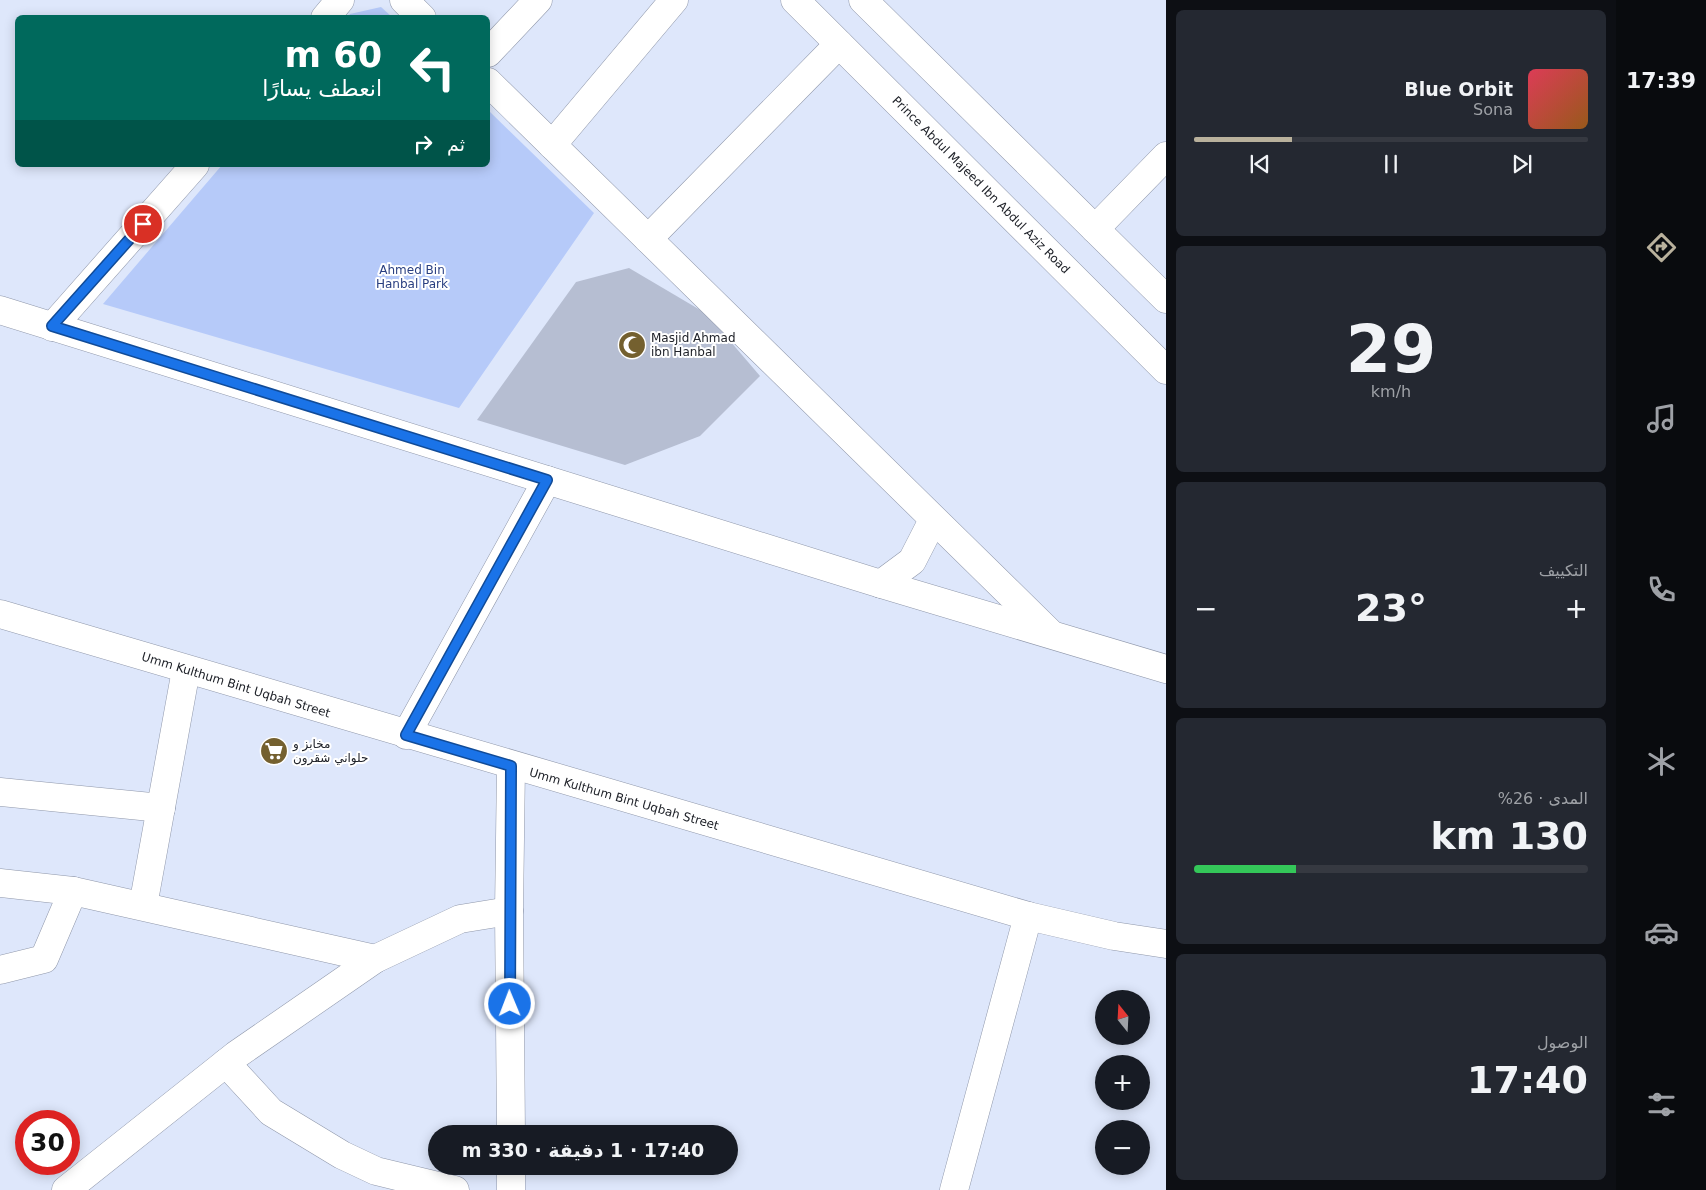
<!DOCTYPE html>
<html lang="ar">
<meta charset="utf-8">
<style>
:root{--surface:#171b24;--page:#242831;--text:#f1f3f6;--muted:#9ea1a6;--line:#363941;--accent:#b9b19c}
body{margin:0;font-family:"DejaVu Sans",Cairo,sans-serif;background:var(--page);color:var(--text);direction:rtl;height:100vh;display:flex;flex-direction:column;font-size:19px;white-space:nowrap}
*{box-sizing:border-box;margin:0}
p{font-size:16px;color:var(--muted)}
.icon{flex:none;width:28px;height:28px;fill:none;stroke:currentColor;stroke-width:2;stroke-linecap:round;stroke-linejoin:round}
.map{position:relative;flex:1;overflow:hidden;direction:ltr}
.side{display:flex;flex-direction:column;gap:10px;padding:10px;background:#0d0f14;width:450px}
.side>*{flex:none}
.top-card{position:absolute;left:15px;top:15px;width:475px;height:152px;border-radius:8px;box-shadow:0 2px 12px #0003;direction:rtl;background:#00695c;color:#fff;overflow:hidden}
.needle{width:32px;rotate:342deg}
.tools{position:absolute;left:1095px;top:990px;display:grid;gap:10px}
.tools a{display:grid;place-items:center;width:55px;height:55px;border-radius:50%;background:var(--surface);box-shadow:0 2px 12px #0003;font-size:25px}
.speed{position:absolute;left:15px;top:1110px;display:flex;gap:10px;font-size:25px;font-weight:700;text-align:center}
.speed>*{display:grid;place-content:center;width:65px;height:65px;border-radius:50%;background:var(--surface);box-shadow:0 2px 12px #0003;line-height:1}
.speed .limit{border:8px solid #d22;background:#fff;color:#111}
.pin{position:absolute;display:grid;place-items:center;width:42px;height:42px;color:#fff;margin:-21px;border:2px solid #fff;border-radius:50%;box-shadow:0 1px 5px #0007}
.me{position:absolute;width:55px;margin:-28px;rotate:359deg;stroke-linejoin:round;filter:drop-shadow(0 0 4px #0008)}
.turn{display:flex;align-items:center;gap:18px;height:105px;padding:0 25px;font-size:22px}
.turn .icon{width:65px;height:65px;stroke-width:2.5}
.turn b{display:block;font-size:35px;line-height:42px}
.then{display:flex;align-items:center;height:48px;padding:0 25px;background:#0003;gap:10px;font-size:19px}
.big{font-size:38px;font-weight:700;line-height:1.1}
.side .tile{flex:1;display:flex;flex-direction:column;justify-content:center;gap:8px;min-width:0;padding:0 18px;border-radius:8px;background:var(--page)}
.side .dial{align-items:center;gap:0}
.dial b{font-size:65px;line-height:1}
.song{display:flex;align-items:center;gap:15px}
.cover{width:60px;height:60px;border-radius:8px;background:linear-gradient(135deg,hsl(350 70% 55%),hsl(30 70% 35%))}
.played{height:5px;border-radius:2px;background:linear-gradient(90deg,var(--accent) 25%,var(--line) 25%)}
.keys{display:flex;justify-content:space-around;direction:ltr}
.heat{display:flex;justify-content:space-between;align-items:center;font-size:28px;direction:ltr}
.charge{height:8px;border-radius:4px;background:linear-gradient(90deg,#34c759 26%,var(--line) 0)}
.trip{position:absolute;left:428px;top:1125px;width:310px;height:50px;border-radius:25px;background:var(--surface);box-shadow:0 2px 12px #0003;font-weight:700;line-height:50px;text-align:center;direction:rtl}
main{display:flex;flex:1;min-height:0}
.tabs{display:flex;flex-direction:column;width:90px;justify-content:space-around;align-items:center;background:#090b0e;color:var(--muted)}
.tabs .icon{width:35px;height:35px}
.tabs .current{color:var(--accent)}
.tabs b{font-size:22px;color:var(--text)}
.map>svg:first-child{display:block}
.green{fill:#b6caf9}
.building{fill:#b6bed2}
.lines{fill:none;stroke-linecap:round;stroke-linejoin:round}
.street-casing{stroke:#8f97aa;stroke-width:29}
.primary-casing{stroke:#8f97aa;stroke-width:29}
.street{stroke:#fff;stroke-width:28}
.primary{stroke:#fff;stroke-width:28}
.route-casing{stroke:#114b97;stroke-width:12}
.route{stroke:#1a73e8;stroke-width:9}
.labels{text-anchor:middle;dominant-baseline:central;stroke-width:4;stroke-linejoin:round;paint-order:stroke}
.street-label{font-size:12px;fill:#20232a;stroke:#fff}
.park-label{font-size:12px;fill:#283e80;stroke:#fff}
.poi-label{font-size:12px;fill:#20232a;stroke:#fff;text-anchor:start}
</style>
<main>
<nav class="tabs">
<b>17:39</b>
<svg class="icon current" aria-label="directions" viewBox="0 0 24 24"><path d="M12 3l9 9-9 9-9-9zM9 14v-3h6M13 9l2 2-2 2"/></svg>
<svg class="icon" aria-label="music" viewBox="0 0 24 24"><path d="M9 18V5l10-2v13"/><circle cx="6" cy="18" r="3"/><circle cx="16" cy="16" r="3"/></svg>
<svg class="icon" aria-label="phone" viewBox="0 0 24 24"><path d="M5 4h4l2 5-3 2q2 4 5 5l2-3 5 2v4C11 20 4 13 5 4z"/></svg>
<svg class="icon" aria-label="climate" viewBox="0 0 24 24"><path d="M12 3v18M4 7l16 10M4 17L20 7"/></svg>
<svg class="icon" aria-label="car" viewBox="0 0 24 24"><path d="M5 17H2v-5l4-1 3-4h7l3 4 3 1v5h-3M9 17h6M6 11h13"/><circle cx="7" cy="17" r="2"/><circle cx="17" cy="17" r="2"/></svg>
<svg class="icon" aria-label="filters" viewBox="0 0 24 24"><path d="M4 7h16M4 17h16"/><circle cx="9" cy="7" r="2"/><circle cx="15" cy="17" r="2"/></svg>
</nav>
<section class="side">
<div class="tile">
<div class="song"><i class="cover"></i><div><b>Blue Orbit</b><p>Sona</p></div></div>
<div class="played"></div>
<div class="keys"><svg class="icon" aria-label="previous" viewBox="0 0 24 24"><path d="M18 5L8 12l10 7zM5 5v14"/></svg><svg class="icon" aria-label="pause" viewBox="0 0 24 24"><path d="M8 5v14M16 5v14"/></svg><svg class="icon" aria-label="next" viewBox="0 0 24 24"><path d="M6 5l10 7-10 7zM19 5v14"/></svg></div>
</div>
<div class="tile dial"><b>29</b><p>km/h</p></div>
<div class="tile"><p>التكييف</p>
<div class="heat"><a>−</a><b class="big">23°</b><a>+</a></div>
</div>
<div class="tile"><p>المدى · 26%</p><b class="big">130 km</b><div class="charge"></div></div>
<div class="tile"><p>الوصول</p><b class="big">17:40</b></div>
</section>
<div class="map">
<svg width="1166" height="1190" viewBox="0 0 1166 1190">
<rect width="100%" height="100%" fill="#dee7fb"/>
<g class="green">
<polygon points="381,7 392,17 348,17 350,14"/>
<polygon points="488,110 594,213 459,408 103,304 222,165 488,165"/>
</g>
<polygon class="building" points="629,268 707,314 760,376 700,436 625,465 477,420 576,282"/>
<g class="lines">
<g class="street-casing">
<g id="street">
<polyline points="404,0 422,18"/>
<polyline points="325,18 340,0"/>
<polyline points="488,53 538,0"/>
<polyline points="488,82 1049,632"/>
<polyline points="552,145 674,0"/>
<polyline points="1095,229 1166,156"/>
<polyline points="648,239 839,44"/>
<polyline points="0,310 881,584 1166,669"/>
<polyline points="52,327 195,165"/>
<polyline points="881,584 912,561 933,520"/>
<polyline points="0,614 1028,916 1114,936 1166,944"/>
<polyline points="406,735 547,480"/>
<polyline points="0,792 161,808"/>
<polyline points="0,883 73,891"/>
<polyline points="143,906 186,670"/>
<polyline points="0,970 44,959 73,891 375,959"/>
<polyline points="226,1063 271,1112 342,1155 376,1171 455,1190"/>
<polyline points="511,1134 509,911 511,766"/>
<polyline points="511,1166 511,1190"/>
<polyline points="66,1190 236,1055 375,959 460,919 509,911"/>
<polyline points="954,1190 1028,916"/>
</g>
</g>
<g class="primary-casing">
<g id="primary">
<polyline points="795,0 1166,370"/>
<polyline points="863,0 1166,299"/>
</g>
</g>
<use href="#street" class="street"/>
<use href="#primary" class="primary"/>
</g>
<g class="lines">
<g class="route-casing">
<polyline id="route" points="143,224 52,326 547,480 406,735 511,766 510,1004"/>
</g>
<use href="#route" class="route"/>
</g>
<defs>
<g id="mosque-disc" transform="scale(1.4375)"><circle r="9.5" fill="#74602f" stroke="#fff"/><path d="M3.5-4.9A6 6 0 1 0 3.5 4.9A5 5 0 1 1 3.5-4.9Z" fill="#fff"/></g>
<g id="supermarket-disc" transform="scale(1.4375)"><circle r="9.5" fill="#74602f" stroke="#fff"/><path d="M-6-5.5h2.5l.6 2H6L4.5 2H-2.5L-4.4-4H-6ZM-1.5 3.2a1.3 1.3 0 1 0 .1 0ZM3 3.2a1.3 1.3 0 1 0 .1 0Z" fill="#fff"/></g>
</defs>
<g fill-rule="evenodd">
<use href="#mosque-disc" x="632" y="345"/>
<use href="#supermarket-disc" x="274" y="751"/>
</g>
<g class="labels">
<g class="street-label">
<text transform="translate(981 185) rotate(45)">Prince Abdul Majeed Ibn Abdul Aziz Road</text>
<text transform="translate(236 685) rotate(17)">Umm Kulthum Bint Uqbah Street</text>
<text transform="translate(624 799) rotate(16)">Umm Kulthum Bint Uqbah Street</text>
</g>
<g class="park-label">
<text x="412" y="270">Ahmed Bin<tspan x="412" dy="14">Hanbal Park</tspan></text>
</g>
<g class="poi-label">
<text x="651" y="338">Masjid Ahmad<tspan x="651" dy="14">ibn Hanbal</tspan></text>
<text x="293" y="744">مخابز و<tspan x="293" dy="14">حلواني شقرون</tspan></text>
</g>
</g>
</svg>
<div class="tools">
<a><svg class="needle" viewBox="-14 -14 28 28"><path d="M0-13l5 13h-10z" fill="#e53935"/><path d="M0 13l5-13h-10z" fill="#9ea1a6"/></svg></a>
<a>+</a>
<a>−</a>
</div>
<div class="speed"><div class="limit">30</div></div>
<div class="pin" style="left:143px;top:224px;background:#d93025"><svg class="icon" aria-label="arrive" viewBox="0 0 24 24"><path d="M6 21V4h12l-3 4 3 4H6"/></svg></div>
<svg class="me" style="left:510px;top:1004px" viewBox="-20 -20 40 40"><circle r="17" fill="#1a73e8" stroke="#fff" stroke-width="3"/><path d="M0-11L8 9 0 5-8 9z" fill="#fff"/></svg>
<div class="trip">17:40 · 1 دقيقة · 330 m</div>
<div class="top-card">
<div class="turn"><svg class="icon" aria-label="left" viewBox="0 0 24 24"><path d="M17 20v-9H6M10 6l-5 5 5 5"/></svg><div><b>60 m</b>انعطف يسارًا</div></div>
<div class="then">ثم<svg class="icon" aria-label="right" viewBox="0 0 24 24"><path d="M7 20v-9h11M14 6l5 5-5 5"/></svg></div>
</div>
</div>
</main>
